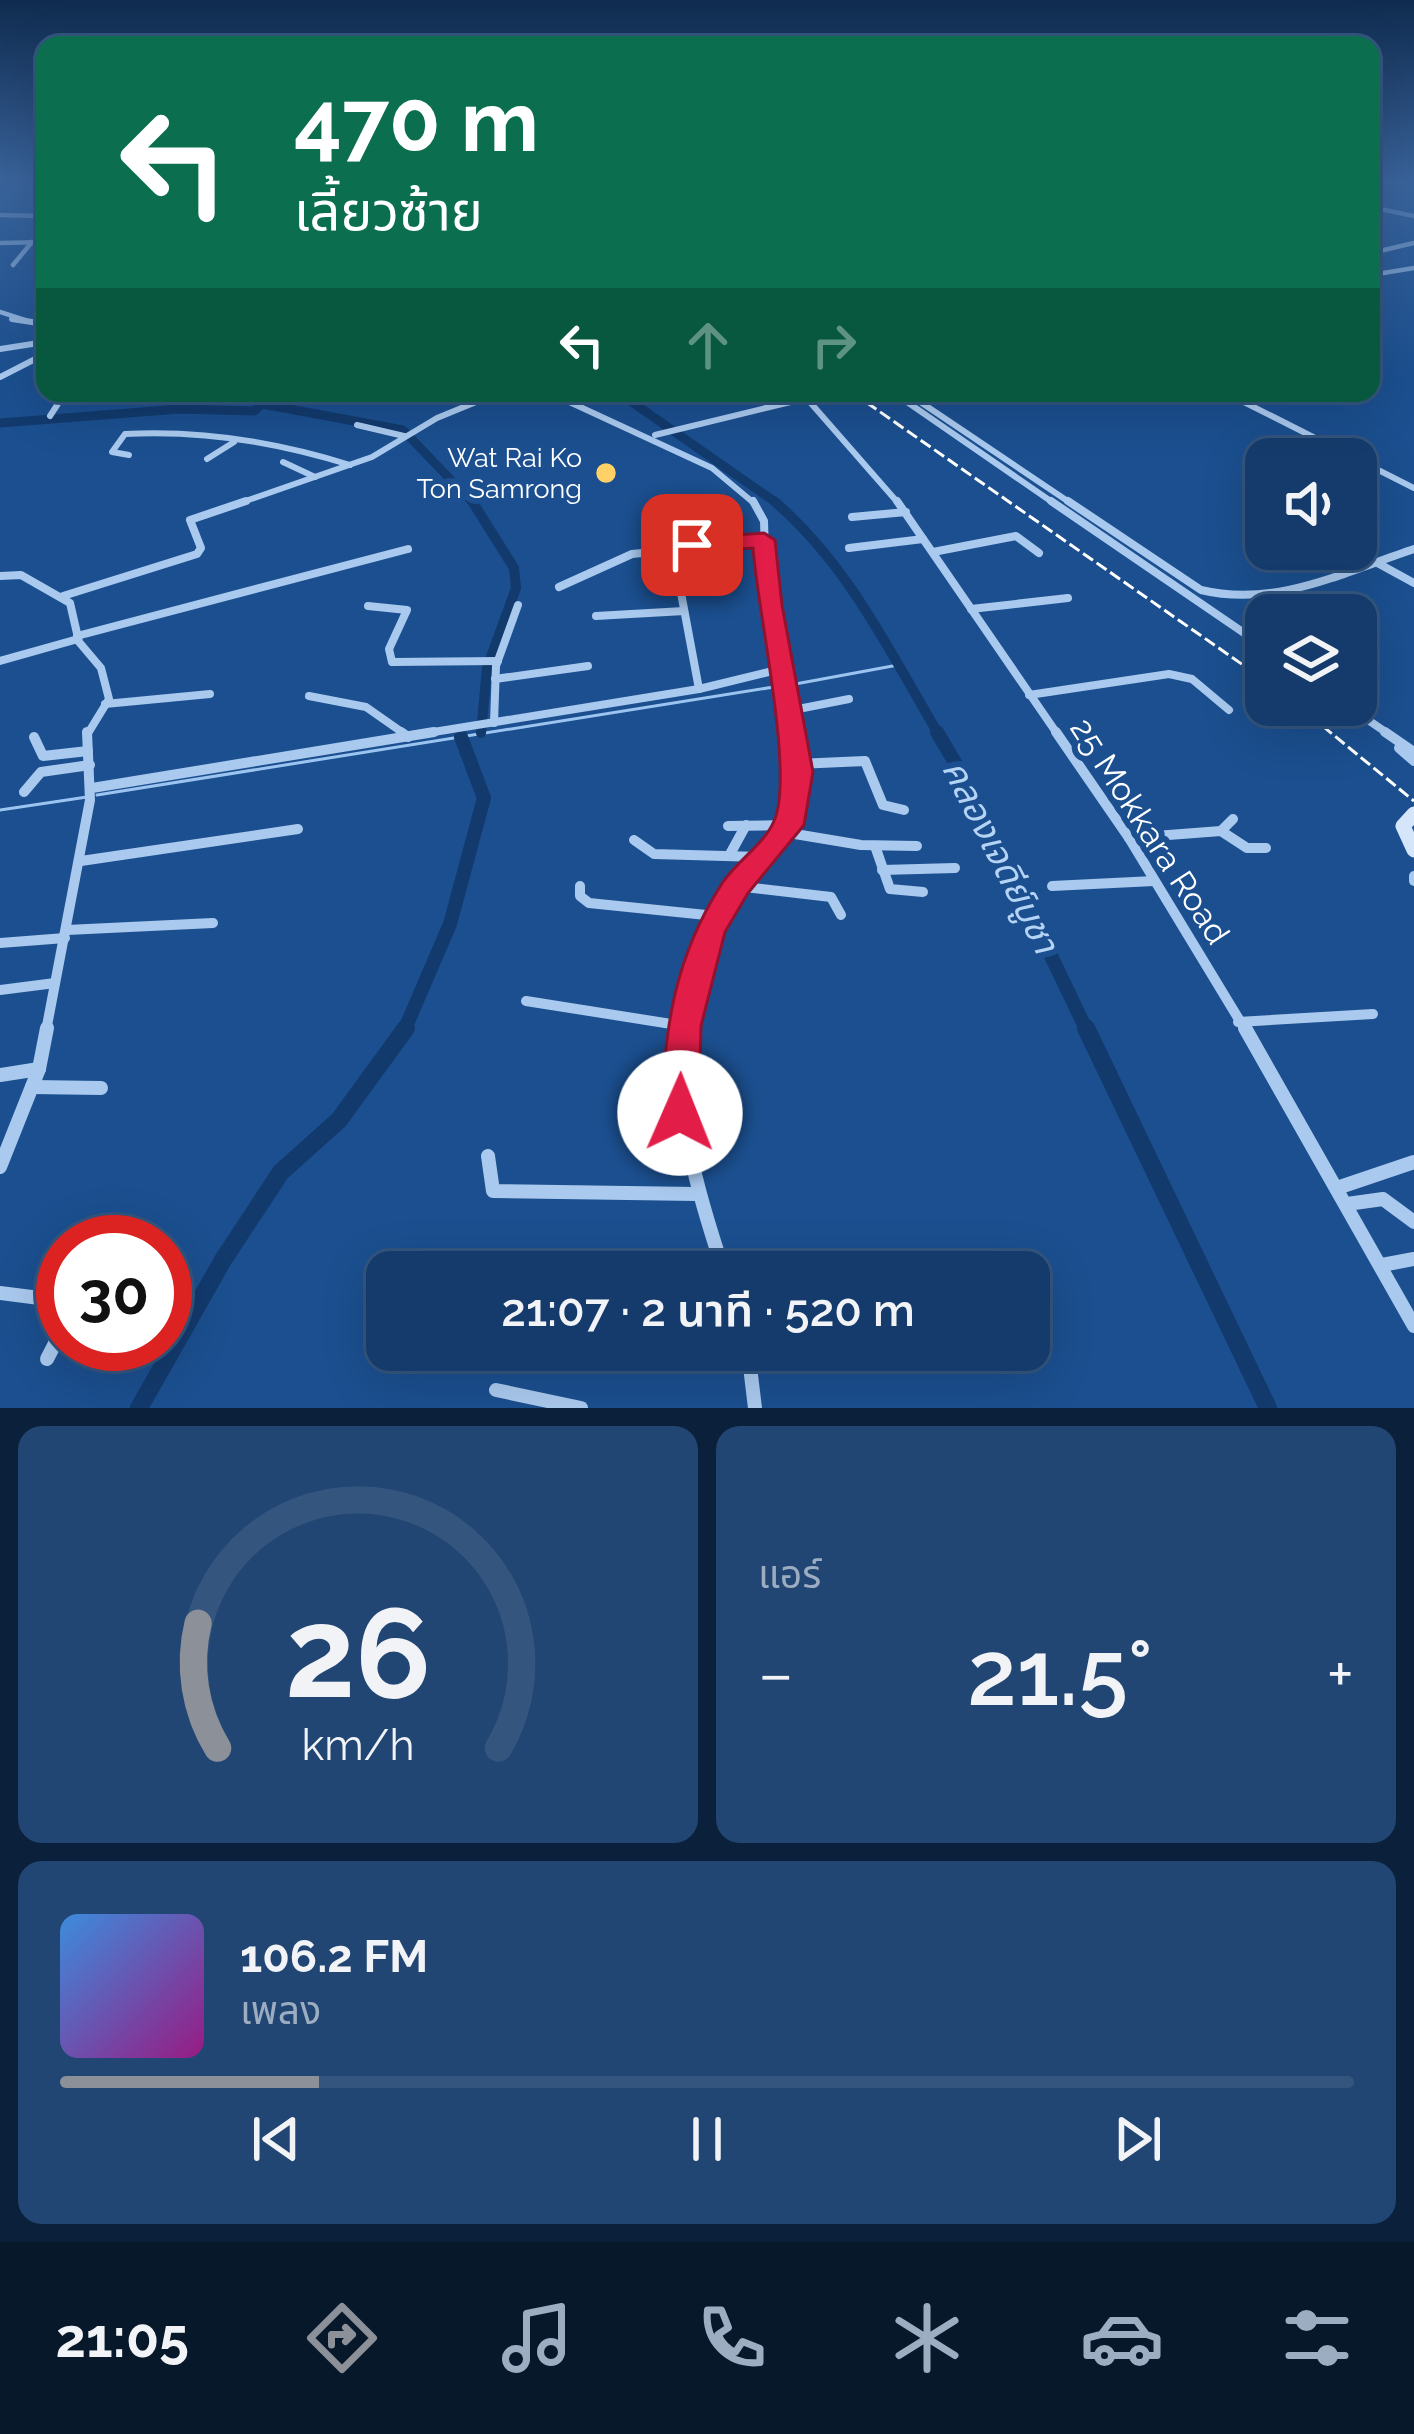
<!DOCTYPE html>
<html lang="th">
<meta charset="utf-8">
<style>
:root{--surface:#143b6b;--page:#214673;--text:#f1f3f6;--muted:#9dadc1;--line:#33557e;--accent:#8c9099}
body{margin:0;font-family:Raleway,"Noto Sans Thai",sans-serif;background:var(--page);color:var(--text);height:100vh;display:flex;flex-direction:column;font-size:45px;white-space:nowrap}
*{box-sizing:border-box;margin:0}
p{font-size:39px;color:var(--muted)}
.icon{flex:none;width:66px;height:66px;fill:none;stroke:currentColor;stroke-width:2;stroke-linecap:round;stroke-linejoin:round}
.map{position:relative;height:1408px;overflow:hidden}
.details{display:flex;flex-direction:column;gap:18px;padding:18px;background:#0b203b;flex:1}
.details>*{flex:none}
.banner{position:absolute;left:36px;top:36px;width:1344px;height:366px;border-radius:24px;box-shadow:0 12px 48px #0002,0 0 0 3px var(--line);background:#0b6e4f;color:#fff;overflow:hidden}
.fabs{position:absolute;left:1245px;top:438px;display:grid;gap:24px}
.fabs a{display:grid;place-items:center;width:132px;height:132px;border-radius:24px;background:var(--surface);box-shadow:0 12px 48px #0002,0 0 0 3px var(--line);font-size:60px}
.speed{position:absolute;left:36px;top:1215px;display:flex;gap:24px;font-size:60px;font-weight:700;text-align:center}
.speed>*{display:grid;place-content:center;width:156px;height:156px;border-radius:50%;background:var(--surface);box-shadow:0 12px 48px #0002,0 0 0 3px var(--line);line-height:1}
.speed .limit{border:18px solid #d22;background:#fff;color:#111}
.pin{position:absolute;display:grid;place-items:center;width:102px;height:102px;color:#fff;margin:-51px;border-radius:24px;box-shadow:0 6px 18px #0006}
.me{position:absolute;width:132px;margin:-66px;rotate:1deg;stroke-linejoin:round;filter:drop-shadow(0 0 9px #0008)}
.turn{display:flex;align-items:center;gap:42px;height:252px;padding:0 60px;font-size:54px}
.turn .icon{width:156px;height:156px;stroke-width:2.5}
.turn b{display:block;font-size:84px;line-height:102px}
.lanes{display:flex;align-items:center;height:114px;padding:0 60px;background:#0003;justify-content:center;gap:60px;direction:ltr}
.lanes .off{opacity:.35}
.big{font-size:90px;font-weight:600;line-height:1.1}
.details .card{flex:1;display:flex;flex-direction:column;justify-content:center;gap:18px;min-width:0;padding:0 42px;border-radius:24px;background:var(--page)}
.details .dial{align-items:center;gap:0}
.dial svg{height:312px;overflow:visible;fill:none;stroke:var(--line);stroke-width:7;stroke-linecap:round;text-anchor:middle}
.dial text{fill:var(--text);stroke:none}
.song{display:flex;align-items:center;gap:36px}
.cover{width:144px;height:144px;border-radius:18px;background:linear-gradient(135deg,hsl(210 70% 55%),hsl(310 70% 35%))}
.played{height:12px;border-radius:6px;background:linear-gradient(90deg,var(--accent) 20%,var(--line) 20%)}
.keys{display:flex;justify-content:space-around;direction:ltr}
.heat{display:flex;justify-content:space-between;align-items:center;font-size:66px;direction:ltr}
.details .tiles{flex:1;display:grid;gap:18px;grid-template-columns:1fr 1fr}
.card:last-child{grid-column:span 2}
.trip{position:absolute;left:366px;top:1251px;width:684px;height:120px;border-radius:24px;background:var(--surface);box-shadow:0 12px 48px #0002,0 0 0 3px var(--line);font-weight:600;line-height:120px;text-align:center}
.tab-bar{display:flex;height:192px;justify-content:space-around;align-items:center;background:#08182b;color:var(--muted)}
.tab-bar .icon{width:84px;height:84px}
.tab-bar .selected{color:var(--accent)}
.tab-bar b{font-size:54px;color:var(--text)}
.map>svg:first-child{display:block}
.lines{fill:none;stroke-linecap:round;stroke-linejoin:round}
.stream{stroke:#9cc4f0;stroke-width:3}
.canal-far3{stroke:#123a6d;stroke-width:9}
.canal-far2{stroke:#123a6d;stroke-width:10}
.canal-far1{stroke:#123a6d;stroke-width:14}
.canal{stroke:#123a6d;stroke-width:18}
.street-far4{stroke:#a9c9ee;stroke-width:4.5}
.street-far3{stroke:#a9c9ee;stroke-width:6}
.street-far2{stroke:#a9c9ee;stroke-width:8}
.street-far1{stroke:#a9c9ee;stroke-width:10}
.street{stroke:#a9c9ee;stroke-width:14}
.secondary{stroke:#d6e6fa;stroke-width:15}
.rail{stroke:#fff;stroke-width:3;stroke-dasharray:12 4.5;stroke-linecap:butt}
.route{fill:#e11d48;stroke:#92132f;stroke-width:3}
.poi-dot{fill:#ffd166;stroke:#1b4f8f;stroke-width:4.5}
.labels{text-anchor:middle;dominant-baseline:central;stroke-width:12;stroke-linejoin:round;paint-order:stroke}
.far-poi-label{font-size:27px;fill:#fff;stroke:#1b4f8f;text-anchor:end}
.street-label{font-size:33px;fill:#fff;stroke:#1b4f8f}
.water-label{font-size:36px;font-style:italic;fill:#b5d3f5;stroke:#1b4f8f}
</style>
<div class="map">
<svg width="1414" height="1408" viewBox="0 0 1414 1408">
<rect width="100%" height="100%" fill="#1b4f8f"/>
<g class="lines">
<g class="stream">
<polyline points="790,685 898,665"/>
<polyline points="97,795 780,686"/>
<polyline points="0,810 87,797"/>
</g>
<g class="canal-far3">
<polyline points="619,393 778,504"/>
<polyline points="0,423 180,409 254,411 262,404 403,430 474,504"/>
</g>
<g class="canal-far2">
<polyline points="472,501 514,568 516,588 487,668 481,733"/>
<path d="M774,501C848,564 890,652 939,735"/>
</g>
<g class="canal-far1">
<polyline points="937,732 974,795 1087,1031"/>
<polyline points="404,1031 450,924 484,798 461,737"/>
</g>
<g class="canal">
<polyline points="1086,1028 1268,1408"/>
<polyline points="139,1408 223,1260 281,1172 339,1120 406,1028"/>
</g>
<g class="street-far4">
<polyline points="1384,181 1414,179"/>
<polyline points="40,198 45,198"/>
<polyline points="1371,207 1414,216"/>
<polyline points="0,215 45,216"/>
<polyline points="0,243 45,242"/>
<polyline points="1371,253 1414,243"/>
<polyline points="13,265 32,242"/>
<polyline points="1371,275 1414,268"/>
<polyline points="0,312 31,322"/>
</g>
<g class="street-far3">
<polyline points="12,319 45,324"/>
<polyline points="0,349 45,342"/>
<polyline points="0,377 45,354"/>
<polyline points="550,393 712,468 755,504"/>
<polyline points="802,393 899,504"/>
<polyline points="894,393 1055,504"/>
<polyline points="907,393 1072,504"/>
<polyline points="1226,393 1414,488"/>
<polyline points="50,416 65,393"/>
<polyline points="357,425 404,436"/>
<polyline points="655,435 807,398"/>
<path d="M129,455L112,452L125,434C201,430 277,442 350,465"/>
<polyline points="207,459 234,442"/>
<polyline points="283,462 315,477"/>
<polyline points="237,504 372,457 437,418 498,393"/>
</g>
<g class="street-far2">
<polyline points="753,501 764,521 766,586 794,735"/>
<polyline points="897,501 1058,735"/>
<polyline points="1051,501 1266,648"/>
<path d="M1068,501L1201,590C1276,608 1344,572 1414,549"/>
<polyline points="852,517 906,512"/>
<polyline points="849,548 923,539"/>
<polyline points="933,552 1016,536 1039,553"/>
<polyline points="1372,560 1414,583"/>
<polyline points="0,576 21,575 70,603 79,642 101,668 109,699 87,735"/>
<polyline points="559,587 632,554 673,550"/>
<polyline points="63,596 197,554 201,548 190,520 246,501"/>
<polyline points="368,606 407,610 389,649 392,662 498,661"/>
<polyline points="971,609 1068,598"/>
<polyline points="596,616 684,611"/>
<polyline points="77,636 408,549"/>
<polyline points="0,661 78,639"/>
<polyline points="495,679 588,666"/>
<polyline points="699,689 673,550 712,542 764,540"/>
<polyline points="1029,695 1169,674 1192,679 1229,710"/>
<polyline points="309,696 366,707 406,735"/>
<polyline points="105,704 210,694"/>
<polyline points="1346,705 1390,735"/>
<polyline points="788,711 849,699"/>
<polyline points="494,723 496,666 518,605"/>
<polyline points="415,735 699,689 781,669"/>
</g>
<g class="street-far1">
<polyline points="401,732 408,737"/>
<polyline points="1056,732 1129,838 1246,1031"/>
<polyline points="1385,732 1414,752"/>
<polyline points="34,737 43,756 88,751"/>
<polyline points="1399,748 1414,761"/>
<polyline points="797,764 865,761 883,805 904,810"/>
<polyline points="92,788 434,732"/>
<polyline points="24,792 41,772 90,765"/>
<polyline points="728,826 789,825"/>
<polyline points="1221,831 1247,848 1266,848"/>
<polyline points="783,832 861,845 917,846"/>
<polyline points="1129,838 1221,831 1233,819"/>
<polyline points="634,840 654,854 760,857"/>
<polyline points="875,846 890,889 923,892"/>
<polyline points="729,856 746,825"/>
<polyline points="81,861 298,829"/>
<polyline points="882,870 955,868"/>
<polyline points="1414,876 1414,881"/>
<polyline points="580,886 580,896 589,903 716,916"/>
<polyline points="736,886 831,897 841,915"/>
<polyline points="1052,886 1154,881"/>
<polyline points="67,930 213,923"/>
<polyline points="0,943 65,938"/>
<polyline points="0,990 55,983"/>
<polyline points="526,1001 684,1026"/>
<polyline points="1238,1022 1373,1014"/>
<polyline points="46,1031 90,800 87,732"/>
<path d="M683,1031C688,988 698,943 722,906C771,831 807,836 794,732"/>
</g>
<g class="street">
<path d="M683,1028C673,1111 698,1194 724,1272"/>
<polyline points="1245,1028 1414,1326"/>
<polyline points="0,1075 39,1069"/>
<polyline points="32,1087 101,1088"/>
<polyline points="488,1156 493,1191 696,1194"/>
<polyline points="0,1167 39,1069 47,1028"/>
<polyline points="1337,1188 1414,1162"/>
<polyline points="1347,1204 1383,1199 1414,1222"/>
<polyline points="1382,1265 1414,1259"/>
<polyline points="838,1272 983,1259"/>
<polyline points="0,1293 63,1301"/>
<polyline points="748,1350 755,1408"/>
<polyline points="47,1359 63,1328"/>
<polyline points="496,1390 581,1408"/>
</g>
<polyline class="secondary" points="1414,814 1403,826 1414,850"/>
<g class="rail">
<polyline points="853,393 1266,681"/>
<polyline points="1297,705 1414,801"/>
</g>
</g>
<linearGradient id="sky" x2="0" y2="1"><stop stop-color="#0f2b4f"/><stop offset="0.48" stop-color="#39639b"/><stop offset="1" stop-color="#39639b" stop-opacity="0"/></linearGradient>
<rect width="1414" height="376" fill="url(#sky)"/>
<path class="route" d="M764,533L775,540L782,605L813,772L804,825L748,893L725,932L701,1026L699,1113L694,1124L680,1128L667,1124L661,1113C665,1027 674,959 721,885C735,862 764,845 774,821C795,775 757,609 753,548L692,552L680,545L692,538Z"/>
<circle class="poi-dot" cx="606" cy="473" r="12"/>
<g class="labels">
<g class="far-poi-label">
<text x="582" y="457">Wat Rai Ko<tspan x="582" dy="31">Ton Samrong</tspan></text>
</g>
<g class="street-label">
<text transform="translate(1150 831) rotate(57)">25 Mokkara Road</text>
</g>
<g class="water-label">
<text transform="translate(1001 856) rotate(63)">คลองเจดีย์บูชา</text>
</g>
</g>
</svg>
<div class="fabs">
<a><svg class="icon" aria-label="sound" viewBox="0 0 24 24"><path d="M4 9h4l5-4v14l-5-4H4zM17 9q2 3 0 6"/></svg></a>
<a><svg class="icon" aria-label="layers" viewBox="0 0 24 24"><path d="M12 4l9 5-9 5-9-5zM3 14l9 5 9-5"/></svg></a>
</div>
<div class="speed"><div class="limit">30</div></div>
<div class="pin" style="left:692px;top:545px;background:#d93025"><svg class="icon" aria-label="arrive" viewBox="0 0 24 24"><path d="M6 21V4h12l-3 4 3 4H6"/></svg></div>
<svg class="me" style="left:680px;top:1113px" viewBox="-20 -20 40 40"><circle r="19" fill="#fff"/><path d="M0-13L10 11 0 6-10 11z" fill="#e11d48"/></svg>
<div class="trip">21:07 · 2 นาที · 520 m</div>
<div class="banner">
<div class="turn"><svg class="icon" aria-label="left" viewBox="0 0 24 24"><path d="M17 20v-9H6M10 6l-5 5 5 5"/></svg><div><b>470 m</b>เลี้ยวซ้าย</div></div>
<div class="lanes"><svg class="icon" aria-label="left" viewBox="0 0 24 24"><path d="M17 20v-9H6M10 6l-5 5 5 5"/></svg><svg class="icon off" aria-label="ahead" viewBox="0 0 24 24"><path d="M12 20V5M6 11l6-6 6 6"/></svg><svg class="icon off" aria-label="right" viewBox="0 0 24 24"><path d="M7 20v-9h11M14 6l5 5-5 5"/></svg></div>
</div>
</div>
<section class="details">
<div class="tiles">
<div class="card dial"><svg viewBox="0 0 100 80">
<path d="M14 69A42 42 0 1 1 86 69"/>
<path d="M14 69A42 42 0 0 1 9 37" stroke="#8c9099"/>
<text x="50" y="56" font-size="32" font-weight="700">26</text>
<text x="50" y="72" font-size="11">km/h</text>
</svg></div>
<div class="card"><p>แอร์</p>
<div class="heat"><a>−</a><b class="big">21.5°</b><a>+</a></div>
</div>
<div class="card">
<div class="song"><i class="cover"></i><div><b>106.2 FM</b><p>เพลง</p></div></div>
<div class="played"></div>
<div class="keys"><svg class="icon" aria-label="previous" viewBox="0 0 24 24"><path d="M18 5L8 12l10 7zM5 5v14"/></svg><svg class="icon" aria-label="pause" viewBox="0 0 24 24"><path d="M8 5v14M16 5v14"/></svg><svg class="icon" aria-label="next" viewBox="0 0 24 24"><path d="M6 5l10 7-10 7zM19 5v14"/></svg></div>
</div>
</div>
</section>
<nav class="tab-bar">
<b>21:05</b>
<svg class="icon selected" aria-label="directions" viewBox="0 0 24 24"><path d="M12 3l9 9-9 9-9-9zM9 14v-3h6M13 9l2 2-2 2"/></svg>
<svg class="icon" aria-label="music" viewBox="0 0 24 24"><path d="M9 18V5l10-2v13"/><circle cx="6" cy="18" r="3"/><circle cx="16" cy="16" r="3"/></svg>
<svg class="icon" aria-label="phone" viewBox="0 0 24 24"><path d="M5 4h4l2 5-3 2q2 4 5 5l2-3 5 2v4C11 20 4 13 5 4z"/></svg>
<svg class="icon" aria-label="climate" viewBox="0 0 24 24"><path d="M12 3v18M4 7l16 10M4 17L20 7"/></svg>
<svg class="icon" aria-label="car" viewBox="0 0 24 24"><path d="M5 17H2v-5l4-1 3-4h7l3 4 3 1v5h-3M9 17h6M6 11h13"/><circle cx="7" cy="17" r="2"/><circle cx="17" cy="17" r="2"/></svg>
<svg class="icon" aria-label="filters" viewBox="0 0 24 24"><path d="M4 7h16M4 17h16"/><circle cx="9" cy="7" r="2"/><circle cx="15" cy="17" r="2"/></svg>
</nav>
